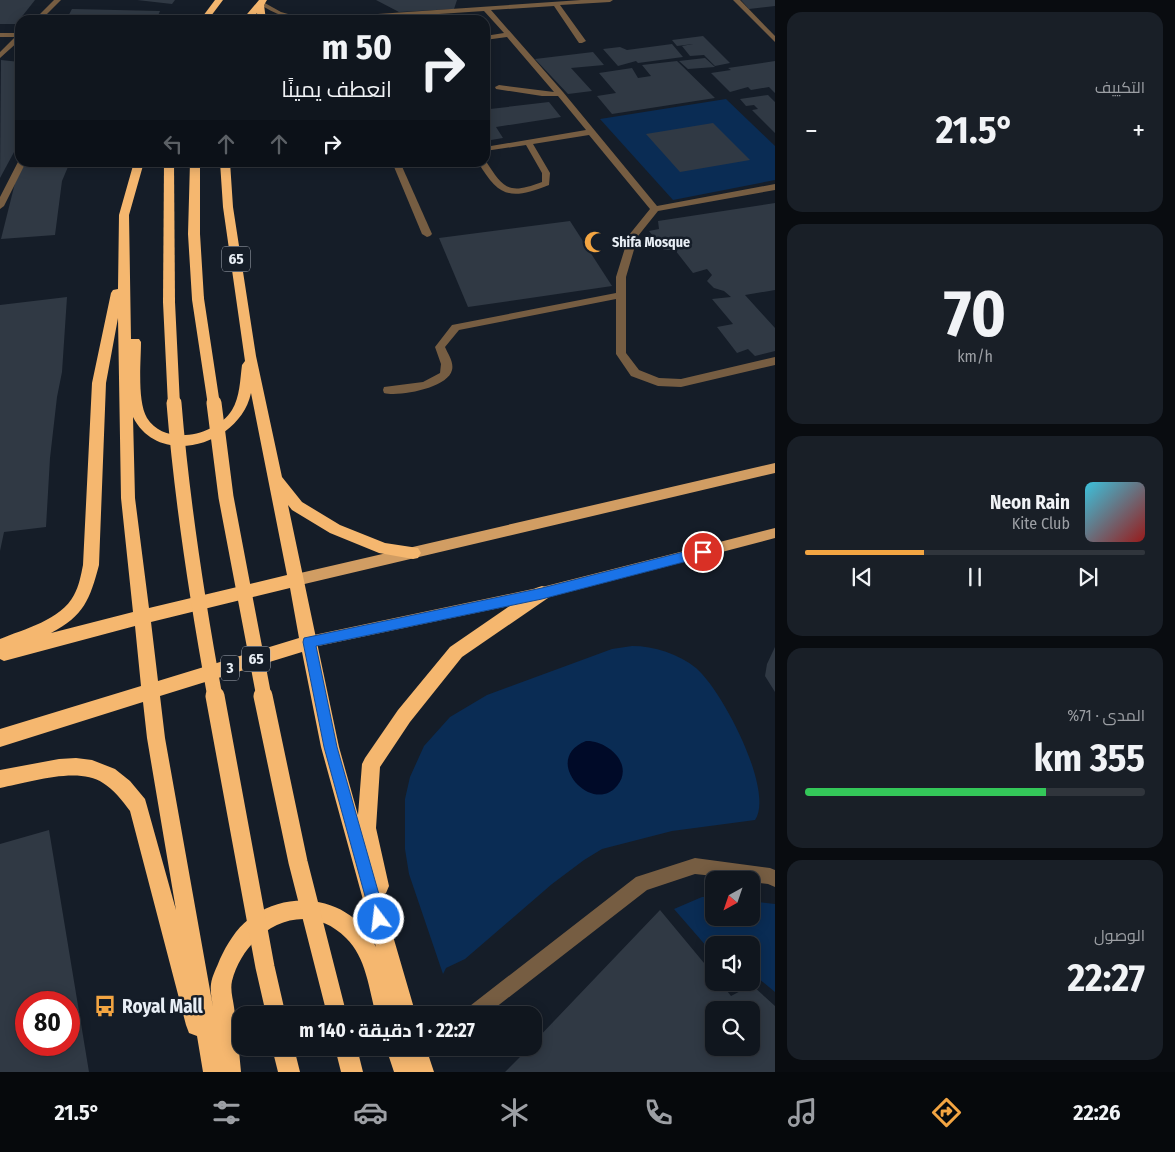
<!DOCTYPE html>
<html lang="ar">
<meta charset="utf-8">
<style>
:root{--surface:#10161e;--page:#191f27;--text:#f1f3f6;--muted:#9c9fa4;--line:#30353c;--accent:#f3a542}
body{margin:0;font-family:"Fira Sans Condensed",Cairo,sans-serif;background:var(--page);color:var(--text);direction:rtl;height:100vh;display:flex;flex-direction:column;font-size:19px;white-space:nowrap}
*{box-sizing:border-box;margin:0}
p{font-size:16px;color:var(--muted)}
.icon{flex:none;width:28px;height:28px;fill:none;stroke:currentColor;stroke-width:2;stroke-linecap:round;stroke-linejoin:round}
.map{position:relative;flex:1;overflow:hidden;direction:ltr}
.drawer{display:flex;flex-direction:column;gap:12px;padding:12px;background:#090c10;width:400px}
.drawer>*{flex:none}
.banner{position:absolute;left:15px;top:15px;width:475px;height:152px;border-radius:15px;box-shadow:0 2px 12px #0003,0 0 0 1px var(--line);direction:rtl;background:#10161e;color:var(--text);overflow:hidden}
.needle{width:32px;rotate:220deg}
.tools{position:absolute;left:705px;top:871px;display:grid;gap:10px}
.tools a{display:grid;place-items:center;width:55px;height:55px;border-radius:10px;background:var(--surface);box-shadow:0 2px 12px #0003,0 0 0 1px var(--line);font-size:25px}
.speed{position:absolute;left:15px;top:991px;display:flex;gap:10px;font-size:25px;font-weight:700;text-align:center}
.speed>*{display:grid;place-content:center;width:65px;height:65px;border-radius:50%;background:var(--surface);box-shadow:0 2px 12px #0003,0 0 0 1px var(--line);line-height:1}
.speed .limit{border:8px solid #d22;background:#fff;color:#111}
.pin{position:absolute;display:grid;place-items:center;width:42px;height:42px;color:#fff;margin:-21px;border:2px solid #fff;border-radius:50%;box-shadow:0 1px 5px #0007}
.me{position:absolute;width:55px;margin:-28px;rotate:345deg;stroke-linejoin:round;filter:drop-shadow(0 0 4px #0008)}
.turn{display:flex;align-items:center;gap:18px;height:105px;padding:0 15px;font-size:22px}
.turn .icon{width:65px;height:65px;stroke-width:2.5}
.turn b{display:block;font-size:35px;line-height:42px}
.lanes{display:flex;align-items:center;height:48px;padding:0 15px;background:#0003;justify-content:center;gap:25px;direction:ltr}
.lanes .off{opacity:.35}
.big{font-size:38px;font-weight:700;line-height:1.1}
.drawer .card{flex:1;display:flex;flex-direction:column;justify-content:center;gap:8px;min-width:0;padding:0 18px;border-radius:15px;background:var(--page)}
.drawer .dial{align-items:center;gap:0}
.dial b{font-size:65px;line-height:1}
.song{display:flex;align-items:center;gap:15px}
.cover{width:60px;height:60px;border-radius:8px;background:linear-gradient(135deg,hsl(190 70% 55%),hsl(0 70% 35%))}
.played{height:5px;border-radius:2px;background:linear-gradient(90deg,var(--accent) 35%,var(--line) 35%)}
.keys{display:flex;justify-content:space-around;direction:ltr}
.heat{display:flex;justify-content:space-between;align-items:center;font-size:28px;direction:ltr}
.charge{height:8px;border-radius:4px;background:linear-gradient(90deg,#34c759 71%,var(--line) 0)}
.trip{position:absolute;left:232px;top:1006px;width:310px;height:50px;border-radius:15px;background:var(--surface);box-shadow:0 2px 12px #0003,0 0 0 1px var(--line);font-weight:700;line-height:50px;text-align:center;direction:rtl}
.menu{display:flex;height:80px;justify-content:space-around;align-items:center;background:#06090c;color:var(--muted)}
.menu .icon{width:35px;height:35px}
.menu .on{color:var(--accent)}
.menu b{font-size:22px;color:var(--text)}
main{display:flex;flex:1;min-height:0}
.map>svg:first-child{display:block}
.green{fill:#0a2c54}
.water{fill:#000a28}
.building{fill:#303944;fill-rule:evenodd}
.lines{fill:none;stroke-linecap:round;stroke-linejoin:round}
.minor{fill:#765d42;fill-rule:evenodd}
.major{fill:#d19d63;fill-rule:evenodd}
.highway{fill:#f5b76f;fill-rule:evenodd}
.highway-bridge-far2{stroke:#f5b76f;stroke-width:12}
.highway-bridge-far1{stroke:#f5b76f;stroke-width:15}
.highway-bridge{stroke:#f5b76f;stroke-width:19}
.route{fill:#1a73e8;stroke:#114b97}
.labels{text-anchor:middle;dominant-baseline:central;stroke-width:5;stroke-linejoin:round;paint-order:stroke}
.far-poi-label{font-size:14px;font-weight:bold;fill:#e8eef5;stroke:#151d28;text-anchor:start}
.shield{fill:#151d28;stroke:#a9afb8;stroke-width:1}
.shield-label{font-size:15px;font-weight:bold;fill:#e8eef5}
.near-poi-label{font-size:19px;font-weight:bold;fill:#e8eef5;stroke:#151d28;text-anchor:start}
</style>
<main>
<section class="drawer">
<div class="card"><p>التكييف</p>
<div class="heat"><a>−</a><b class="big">21.5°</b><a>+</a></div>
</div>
<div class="card dial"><b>70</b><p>km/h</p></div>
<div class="card">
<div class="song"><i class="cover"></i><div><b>Neon Rain</b><p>Kite Club</p></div></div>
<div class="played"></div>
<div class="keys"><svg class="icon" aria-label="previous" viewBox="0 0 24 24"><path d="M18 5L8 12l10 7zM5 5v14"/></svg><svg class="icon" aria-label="pause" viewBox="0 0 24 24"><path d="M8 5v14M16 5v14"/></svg><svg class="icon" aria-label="next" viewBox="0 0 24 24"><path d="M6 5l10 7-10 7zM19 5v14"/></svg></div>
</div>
<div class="card"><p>المدى · 71%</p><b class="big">355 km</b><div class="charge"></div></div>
<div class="card"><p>الوصول</p><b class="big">22:27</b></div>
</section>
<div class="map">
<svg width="775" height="1072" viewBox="0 0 775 1072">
<rect width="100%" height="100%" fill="#151d28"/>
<g class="green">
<polygon points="726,99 775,146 775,180 673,200 600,119"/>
<path d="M632,646C654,646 679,654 696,668C722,690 775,791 755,820L672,831L602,849L584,860L552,884L465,959L446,968L443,974L409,874L405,849V799L410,777L424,746L450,717L487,695L612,649Z"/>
<polygon points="702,897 714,897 714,918 751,918 751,901 775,904 775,992 758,978 751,980 751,945 714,945 714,955 674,909"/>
</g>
<path class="water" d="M586,741C607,740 635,764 617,786C592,816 540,759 586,741Z"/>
<g class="building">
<polygon points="0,0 35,0 16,24 0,24"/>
<polygon points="137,0 175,0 172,4"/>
<polygon points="376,0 457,0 454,9 399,12"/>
<polygon points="741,0 775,0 775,6 749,9"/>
<polygon points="72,9 160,11 156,20 66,20"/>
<polygon points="703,36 730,63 715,66 704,55 690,56 682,46 693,44 677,46 672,40"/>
<polygon points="672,44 683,57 638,63 636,61 618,66 603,49 620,47 627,50"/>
<polygon points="593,52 604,65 571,68 592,91 568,94 535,59"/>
<polygon points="705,58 715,67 688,69 679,61"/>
<polygon points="1,60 20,62 20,141 0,178"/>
<polygon points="677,61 715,98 612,114 597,96 616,93 599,73 632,68 638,78 651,76 642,65"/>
<polygon points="775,61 775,93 769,87 751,90 748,87 730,92 711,73 731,70 728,68"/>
<polygon points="768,95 775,102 775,133 752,110 758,109 754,105 746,106 740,99"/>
<polygon points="549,102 561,117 496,127 503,138 485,141 485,103 490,109"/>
<polygon points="713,123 750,160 680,172 646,134"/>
<polygon points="25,162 70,162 62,181 55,235 1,239 15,183"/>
<polygon points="775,203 775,290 745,295 775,328 775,351 755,356 748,349 737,353 717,327 733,324 712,299 731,297 724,291 714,288 707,281 712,275 707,269 693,273 675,250 664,250 649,231 659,229 658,221"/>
<polygon points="570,221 612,286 468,307 439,238"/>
<polygon points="67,297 62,372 57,397 50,458 46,527 4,532 0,551 0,305"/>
<polygon points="775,647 775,692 765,676 767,664"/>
<path d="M49,830L89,1072H0V844ZM26,1002H69V1045H26Z"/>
<path d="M660,910L714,975V982H720L731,996L752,985L775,1006V1072H505L529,1048H534V1042ZM714,1010H751V1048H714Z"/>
</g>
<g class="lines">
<g class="minor">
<polygon points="54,0 61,0 41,20 34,20"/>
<path d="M581,0H613L610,2L560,5L586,41L582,43H579L554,6L491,10L563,92L657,206L775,184V190L658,211L638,236L626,277V353L639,370L659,378L681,379L775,357V365L681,387L658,386L631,376L616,354V299L459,330L445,347C448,354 454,362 452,370C448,388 399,397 384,393L383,390L384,387L423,382L440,373L441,364L435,347L452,325L616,293V277L629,235L650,209L589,135L533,144L550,173L549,185C511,200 499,198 478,162H485V160C504,189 508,195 542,182V173L526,145L485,151V147L586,130L558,96H542L496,89L495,87L499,85L554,92L507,37L485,40V36L504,33L484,11L349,20H316L319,18Z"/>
<polygon points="733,0 740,0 775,36 775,42"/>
<path d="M259,2H263L281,12L309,20C290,20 275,14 259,4Z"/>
<polygon points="0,33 20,33 20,40 0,58 0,52 15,37 0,37"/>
<polygon points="19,160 20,162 26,162 4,206 0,209 0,197"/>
<polygon points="392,162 400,162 432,234 430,236 427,237 422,234"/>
<polygon points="695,858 770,868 775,870 775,887 768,884 751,882 751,880 695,874 647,890 486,1015 463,1015 466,1009 636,877"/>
</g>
<g class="major">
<polygon points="775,463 775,473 296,586 291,584 290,580 291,576 296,574"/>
<polygon points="775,528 775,538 542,599 309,648 304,646 302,642 304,638 309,636 542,587"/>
</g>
<g class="highway">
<polygon points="215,0 223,0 208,20 200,20"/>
<polygon points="259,0 267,0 264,5 266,20 258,20 257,13 251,20 242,20"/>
<path d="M134,162H144L129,215L131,339H139L141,342C141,362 137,401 147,418C165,447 216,436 232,410C240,397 240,380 242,365L245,361L223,207L220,162H230L233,207L256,356L282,477L302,502L340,525L385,543L418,548L421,553L418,558L413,559L379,553L330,533L292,510L288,505L339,747L358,815L362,764L365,758L398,710L450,647L536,588L542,586L548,588L550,593L548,598L462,657L410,722L380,767L376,828L389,886L386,893L381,895L416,1015H376C369,989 366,957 346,938C304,896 245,930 232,981C230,990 233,999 234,1007C237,1029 239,1050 241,1072H203L197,1036L189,1033L186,1025L130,811C122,800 114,790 103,783C78,766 28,783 0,788V770L59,759L76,758L92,760L115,769L130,781L145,799L147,806L176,910L147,738L143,702L0,747V729L141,686L135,626L4,661L0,659V639C24,629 61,620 74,595C79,586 81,575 83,565L92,383L111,293L113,290L118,289L119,215ZM118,318L121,498L133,612L51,633C84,616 90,599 99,565L106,383ZM251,393L287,575L149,608L135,498L133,417C159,469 240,445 251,393ZM290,588L299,638L158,681L151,622ZM302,652L321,747L376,947C354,898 291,886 249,919C236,929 227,944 220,959C217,967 212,976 211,984C210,992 212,1000 213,1007L165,738L160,696Z"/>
<polygon points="164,162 174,162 175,302 169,306 163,302"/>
<polygon points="190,162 200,162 200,234 204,299 198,303 192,299 188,234"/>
<polygon points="272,1048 294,1048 300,1072 278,1072"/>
<polygon points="335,1048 357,1048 363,1072 341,1072"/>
<polygon points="386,1048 426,1048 434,1072 394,1072"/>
</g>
<g class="highway-bridge-far2">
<polyline points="198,299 214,405"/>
<polyline points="169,302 174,405"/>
</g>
<g class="highway-bridge-far1">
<path d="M174,403C182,502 197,599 215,697"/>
<polyline points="214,403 226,497 264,697"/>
</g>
<g class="highway-bridge">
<polyline points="215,696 265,967 276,1015"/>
<polyline points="263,696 298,862 337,1015"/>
</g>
</g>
<polygon class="route" points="703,547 707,548 709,552 707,555 703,557 542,599 316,646 337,747 386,919 384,925 379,927 373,925 324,747 303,642 304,638 542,588"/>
<defs>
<g id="mosque-bare" transform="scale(1.725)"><path d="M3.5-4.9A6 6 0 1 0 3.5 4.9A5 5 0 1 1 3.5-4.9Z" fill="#f3a542" stroke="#151d28" stroke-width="2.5" paint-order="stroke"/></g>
<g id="bus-bare" transform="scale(1.725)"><path d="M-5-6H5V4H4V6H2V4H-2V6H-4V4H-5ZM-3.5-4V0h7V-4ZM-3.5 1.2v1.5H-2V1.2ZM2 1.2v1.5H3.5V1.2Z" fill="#f3a542" stroke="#151d28" stroke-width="2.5" paint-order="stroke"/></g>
</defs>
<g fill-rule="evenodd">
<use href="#mosque-bare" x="595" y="242"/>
<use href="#bus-bare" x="105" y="1006"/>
</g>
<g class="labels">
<g class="far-poi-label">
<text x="612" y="242">Shifa Mosque</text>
</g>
<g class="shield">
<rect x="222" y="246.5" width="28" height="25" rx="4"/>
<rect x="242" y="646.5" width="28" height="25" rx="4"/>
<rect x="221" y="655.5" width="18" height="25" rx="4"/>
</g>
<g class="shield-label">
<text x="236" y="259">65</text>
<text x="256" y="659">65</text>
<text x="230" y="668">3</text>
</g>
<g class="near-poi-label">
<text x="122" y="1006">Royal Mall</text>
</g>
</g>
</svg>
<div class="tools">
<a><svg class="needle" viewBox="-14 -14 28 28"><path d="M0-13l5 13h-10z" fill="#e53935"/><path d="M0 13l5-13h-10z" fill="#9c9fa4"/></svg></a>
<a><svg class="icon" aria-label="sound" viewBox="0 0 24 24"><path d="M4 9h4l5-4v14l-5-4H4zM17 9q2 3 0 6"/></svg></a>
<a><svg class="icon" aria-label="search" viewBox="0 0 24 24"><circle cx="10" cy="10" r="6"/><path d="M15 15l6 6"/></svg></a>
</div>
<div class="speed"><div class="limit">80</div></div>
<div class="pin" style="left:703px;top:552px;background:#d93025"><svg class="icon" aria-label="arrive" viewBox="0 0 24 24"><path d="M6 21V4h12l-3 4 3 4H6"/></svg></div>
<svg class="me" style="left:379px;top:919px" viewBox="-20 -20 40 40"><circle r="17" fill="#1a73e8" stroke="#fff" stroke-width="3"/><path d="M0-11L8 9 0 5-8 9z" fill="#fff"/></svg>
<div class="trip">22:27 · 1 دقيقة · 140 m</div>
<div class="banner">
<div class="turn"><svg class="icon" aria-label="right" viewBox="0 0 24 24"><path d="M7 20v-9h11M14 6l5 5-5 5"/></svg><div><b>50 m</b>انعطف يمينًا</div></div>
<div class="lanes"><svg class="icon off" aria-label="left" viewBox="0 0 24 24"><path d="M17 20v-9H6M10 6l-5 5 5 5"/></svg><svg class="icon off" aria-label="ahead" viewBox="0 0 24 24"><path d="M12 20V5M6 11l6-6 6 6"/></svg><svg class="icon off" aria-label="ahead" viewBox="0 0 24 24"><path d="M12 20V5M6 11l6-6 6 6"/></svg><svg class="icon" aria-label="right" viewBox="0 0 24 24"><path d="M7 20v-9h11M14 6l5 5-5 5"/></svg></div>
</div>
</div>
</main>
<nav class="menu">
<b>22:26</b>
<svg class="icon on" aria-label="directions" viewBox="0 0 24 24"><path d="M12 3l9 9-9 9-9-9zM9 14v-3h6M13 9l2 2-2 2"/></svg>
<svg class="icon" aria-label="music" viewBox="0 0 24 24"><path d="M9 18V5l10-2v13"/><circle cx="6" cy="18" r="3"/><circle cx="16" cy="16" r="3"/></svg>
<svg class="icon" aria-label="phone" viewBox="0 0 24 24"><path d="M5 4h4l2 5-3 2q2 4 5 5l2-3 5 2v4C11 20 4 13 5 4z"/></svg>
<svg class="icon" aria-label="climate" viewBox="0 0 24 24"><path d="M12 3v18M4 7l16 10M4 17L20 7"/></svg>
<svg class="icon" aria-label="car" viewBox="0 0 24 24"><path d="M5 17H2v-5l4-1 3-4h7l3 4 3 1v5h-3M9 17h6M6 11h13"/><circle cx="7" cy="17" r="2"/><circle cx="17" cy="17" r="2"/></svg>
<svg class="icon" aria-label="filters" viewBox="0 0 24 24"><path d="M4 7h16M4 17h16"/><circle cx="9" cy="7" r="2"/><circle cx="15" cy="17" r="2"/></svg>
<b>21.5°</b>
</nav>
